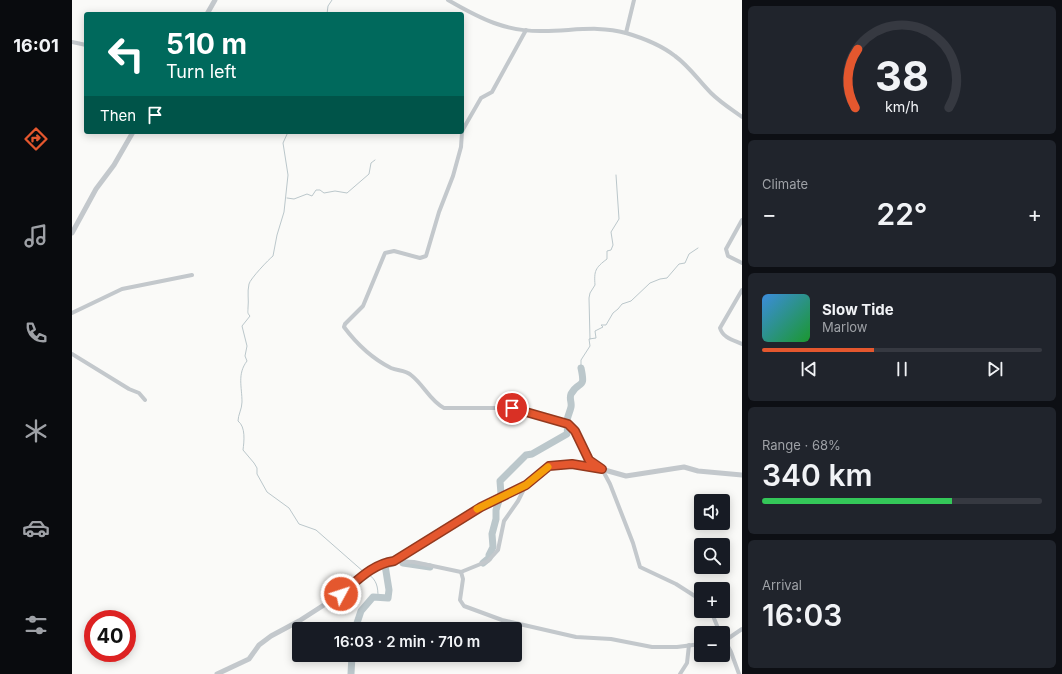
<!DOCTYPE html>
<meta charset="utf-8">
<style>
:root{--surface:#171b24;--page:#20242c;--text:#f1f3f6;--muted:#9ea1a6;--line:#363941;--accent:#e4572e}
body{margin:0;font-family:Inter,sans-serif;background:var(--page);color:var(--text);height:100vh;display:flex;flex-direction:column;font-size:15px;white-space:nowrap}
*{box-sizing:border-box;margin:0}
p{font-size:13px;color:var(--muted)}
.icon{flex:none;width:22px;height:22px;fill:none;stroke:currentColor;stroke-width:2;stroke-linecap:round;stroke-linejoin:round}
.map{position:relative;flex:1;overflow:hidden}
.sheet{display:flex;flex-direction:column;gap:6px;padding:6px;background:#0d0f14;width:320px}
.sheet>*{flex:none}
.banner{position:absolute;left:12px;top:12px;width:380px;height:122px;border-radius:4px;box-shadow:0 2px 10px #0003;background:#00695c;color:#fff;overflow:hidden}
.tools{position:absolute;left:622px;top:494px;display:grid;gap:8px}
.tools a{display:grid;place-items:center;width:36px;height:36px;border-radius:4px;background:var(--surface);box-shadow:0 2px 10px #0003;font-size:20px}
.speed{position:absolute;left:12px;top:610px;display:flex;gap:8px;font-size:20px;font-weight:700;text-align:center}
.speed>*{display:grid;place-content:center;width:52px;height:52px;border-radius:50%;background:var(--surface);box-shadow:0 2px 10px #0003;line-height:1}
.speed .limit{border:6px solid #d22;background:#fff;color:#111}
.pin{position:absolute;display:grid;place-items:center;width:34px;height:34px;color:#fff;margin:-17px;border:2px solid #fff;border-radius:50%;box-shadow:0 1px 4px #0007}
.me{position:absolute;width:44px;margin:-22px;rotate:50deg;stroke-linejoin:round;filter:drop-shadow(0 0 3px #0008)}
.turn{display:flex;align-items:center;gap:14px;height:84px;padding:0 16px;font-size:18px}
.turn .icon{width:52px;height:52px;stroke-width:2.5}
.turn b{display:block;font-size:28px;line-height:34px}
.then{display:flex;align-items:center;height:38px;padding:0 16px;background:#0003;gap:8px;font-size:15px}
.big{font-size:30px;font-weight:600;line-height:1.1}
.sheet .widget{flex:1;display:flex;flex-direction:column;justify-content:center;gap:6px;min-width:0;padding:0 14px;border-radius:6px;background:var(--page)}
.sheet .dial{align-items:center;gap:0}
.dial svg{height:104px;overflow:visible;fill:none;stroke:var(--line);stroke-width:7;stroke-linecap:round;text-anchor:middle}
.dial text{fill:var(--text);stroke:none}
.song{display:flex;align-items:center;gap:12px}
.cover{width:48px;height:48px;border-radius:6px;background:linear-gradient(135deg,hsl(210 70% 55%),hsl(130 70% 35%))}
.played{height:4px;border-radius:2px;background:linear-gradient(90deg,var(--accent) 40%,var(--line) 40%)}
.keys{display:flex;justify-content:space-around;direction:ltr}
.heat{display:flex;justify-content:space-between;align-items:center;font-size:22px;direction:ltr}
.charge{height:6px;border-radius:3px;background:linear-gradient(90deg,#34c759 68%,var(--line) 0)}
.trip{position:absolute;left:220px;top:622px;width:230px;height:40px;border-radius:4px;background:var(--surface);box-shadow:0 2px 10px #0003;font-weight:600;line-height:40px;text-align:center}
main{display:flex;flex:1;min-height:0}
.tabs{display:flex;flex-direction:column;width:72px;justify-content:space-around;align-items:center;background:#090b0e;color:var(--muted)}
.tabs .icon{width:28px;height:28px}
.tabs .selected{color:var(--accent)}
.tabs b{font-size:18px;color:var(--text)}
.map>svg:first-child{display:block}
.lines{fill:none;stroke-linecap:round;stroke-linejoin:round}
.stream{stroke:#bbc7cb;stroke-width:1}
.river{stroke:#bbc7cb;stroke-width:7}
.minor{stroke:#c3c8cc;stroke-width:4}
.tertiary{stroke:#c3c8cc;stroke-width:5}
.route-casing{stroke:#94391e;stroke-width:10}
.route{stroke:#e4572e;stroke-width:7}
.slow{stroke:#f59e0b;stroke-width:7}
</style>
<main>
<nav class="tabs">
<b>16:01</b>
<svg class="icon selected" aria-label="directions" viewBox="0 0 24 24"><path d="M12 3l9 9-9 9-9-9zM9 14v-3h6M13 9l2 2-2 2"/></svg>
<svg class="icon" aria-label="music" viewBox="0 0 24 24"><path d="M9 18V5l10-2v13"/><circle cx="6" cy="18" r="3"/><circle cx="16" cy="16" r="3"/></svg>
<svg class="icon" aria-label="phone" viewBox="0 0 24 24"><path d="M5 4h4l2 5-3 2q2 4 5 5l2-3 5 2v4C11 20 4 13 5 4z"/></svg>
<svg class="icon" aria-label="climate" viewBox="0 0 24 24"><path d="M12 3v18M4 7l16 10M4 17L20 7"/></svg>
<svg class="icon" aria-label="car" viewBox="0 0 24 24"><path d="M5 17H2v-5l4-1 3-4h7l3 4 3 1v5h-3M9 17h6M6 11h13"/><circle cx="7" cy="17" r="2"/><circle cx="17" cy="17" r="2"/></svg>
<svg class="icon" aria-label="filters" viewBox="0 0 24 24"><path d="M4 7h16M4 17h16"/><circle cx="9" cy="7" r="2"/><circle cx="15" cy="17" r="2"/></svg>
</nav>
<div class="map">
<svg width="670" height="674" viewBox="0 0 670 674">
<rect width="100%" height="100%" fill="#fafaf8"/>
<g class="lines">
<g class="stream">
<polyline points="255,14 256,6 260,0"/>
<path d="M216,132L211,143L216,175L212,212L205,235L201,256C197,259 178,279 177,284C175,292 177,300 176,308C176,312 175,313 178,316L170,326L175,346L173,356L175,361C165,374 170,387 170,402C170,409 166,415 166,421C174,427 172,442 171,450L182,463L185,468V474L195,492L217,508L227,524L244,530L293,573"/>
<polyline points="215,198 222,199 235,194 240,196 244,190 248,190 252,193 263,191 275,193 297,174 299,163 303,160"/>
<path d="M518,339L517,298L518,293L523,285C522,271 523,268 535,259V251L539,250L541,245L539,232L547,219L544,175"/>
<polyline points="509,368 509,360 518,346 517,339 524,338 523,331 531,327 529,325 534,325 541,313 546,309 550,304 559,301 578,283 588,279 595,278 607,264 613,263 617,254 626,248"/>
<path d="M296,574C305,580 306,587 306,597"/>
</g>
<g class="river">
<polyline points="331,563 358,567"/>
<path d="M411,563L417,558V555L421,547L420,534L424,519V510L429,494L428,481L454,455L460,454L495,434C496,429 495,427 495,422C495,417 498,412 499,407C500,402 497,399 499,394C507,379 514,391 509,368"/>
<polyline points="283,629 289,611 301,597 316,598 317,590 313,565 321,563"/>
<polyline points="279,674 280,655"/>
</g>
<g class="minor">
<path d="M376,0C409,19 434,32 472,31C499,31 527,25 554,33C571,38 589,45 603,56C617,66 627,81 639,93C648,102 659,109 670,117"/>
<polyline points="554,33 562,0"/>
<polyline points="0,42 14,45"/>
<polyline points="390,131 409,98 420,92 454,30"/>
<path d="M390,132L389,147L381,176L367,212L354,256L348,258L322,251L313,253L291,306L273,324L272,327C284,343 301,359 319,368C326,371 333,370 339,375C352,385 358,401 372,408H440L496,424L503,431L517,459L530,469L538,484L561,543L568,567L604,584L629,600"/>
<polyline points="670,220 654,249 656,256 670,263"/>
<path d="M670,290L648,328C651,338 661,340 670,344"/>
<polyline points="0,313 50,289 120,275"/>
<polyline points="0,354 57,389 67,393 73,400"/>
<polyline points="322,561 342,562 389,572 416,561 426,550 432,521 446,501 454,485"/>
<polyline points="389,572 391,579 388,600 392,606 430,620 504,637 539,639 580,647 605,647 629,644"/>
<polyline points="639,611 648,633"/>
<polyline points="651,637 659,652 667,674"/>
<polyline points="651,642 670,629"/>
<polyline points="608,674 615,663 617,645"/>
</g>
<g class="tertiary">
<polyline points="135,14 143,0"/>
<polyline points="0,233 24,189 42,165 61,132"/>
<polyline points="145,674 177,659 187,645 199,636 227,621 269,594 298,570 314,562 322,561 409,507 454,485 477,466 500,464 522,467 554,476 612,467 626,471 670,475"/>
</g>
</g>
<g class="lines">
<g class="route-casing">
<path id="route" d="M269,594C285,581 300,564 322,561L409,507L454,485L477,466L500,464L530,469L517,460L503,431L496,424L440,408"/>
</g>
<use href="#route" class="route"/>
<polyline class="slow" points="405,509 454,485 476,467"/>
</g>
</svg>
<div class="tools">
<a><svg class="icon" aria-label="sound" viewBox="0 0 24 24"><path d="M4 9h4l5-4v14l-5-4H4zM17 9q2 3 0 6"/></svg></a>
<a><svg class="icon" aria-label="search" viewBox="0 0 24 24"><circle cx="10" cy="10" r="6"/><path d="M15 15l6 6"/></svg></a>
<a>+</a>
<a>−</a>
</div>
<div class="speed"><div class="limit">40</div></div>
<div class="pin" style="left:440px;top:408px;background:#d93025"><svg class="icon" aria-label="arrive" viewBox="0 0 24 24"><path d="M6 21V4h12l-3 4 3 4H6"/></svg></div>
<svg class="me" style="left:269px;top:594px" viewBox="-20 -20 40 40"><circle r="17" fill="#e4572e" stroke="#fff" stroke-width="3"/><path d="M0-11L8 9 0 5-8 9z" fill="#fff"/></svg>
<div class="trip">16:03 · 2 min · 710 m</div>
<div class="banner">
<div class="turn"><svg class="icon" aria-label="left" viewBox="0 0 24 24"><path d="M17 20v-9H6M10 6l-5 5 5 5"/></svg><div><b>510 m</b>Turn left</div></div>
<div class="then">Then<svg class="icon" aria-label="arrive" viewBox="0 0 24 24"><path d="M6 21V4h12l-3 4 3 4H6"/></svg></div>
</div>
</div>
<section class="sheet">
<div class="widget dial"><svg viewBox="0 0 100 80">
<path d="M14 69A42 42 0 1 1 86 69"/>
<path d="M14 69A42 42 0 0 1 16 24" stroke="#e4572e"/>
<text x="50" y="56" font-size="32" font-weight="700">38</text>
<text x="50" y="72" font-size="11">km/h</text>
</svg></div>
<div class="widget"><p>Climate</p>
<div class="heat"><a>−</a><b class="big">22°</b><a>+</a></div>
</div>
<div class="widget">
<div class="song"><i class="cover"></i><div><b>Slow Tide</b><p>Marlow</p></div></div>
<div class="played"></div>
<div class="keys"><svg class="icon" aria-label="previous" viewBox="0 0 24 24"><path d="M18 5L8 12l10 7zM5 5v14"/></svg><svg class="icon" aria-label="pause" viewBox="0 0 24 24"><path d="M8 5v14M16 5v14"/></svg><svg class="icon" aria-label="next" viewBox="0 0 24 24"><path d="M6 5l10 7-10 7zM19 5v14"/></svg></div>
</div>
<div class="widget"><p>Range · 68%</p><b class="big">340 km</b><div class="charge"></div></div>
<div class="widget"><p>Arrival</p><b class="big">16:03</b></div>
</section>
</main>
